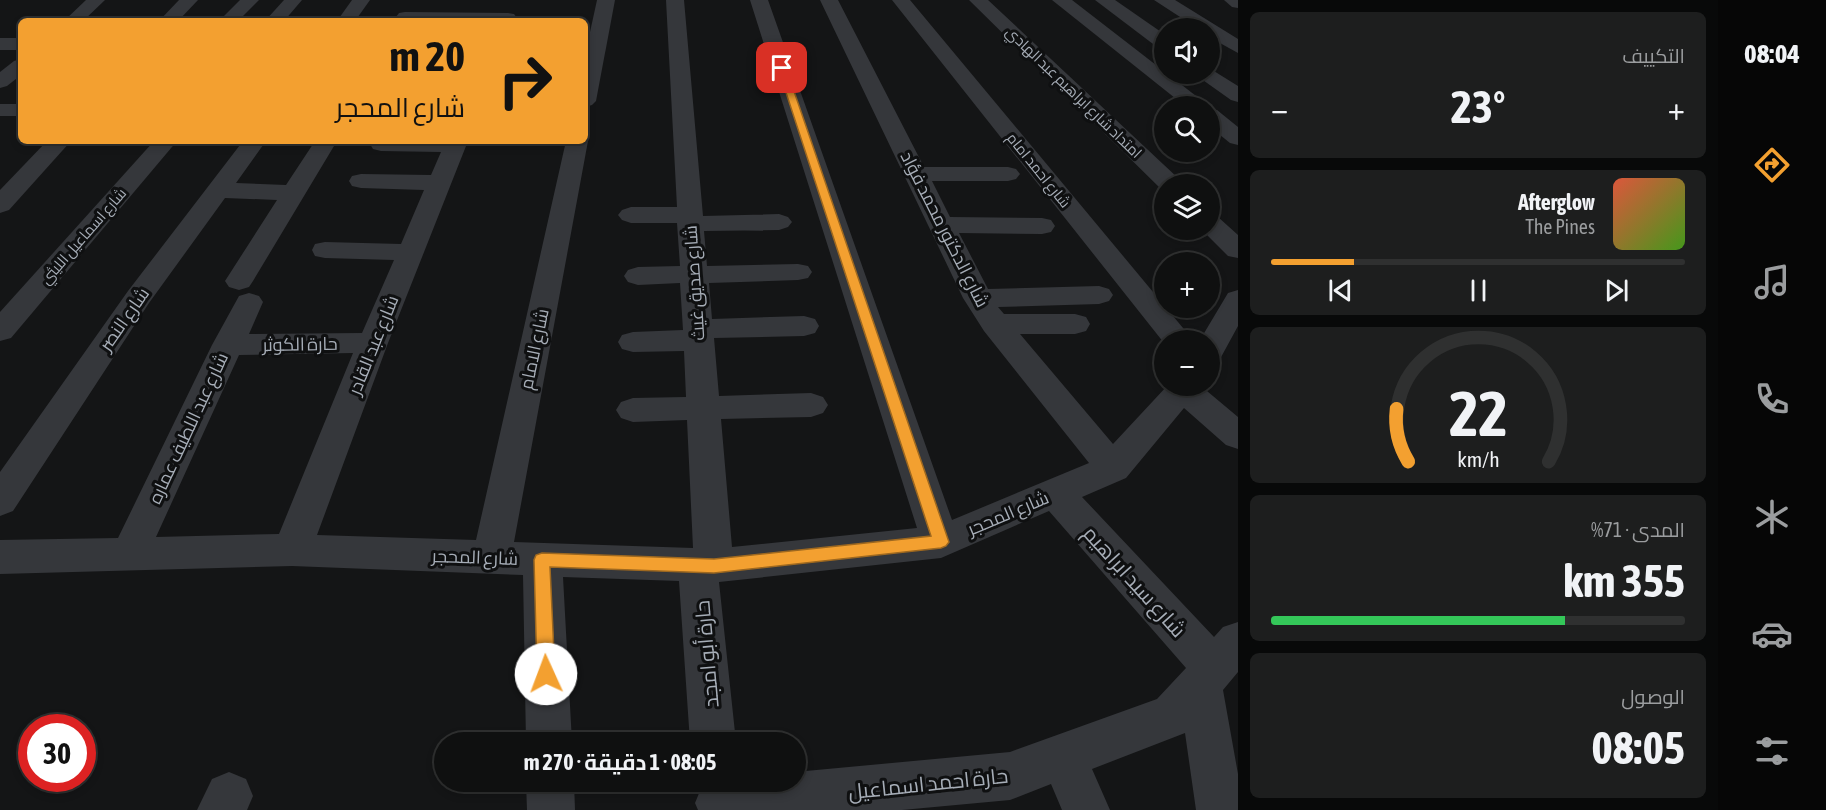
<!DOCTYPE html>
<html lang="ar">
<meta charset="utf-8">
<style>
:root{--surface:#0f1010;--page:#1d1e1e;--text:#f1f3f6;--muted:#9b9d9f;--line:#2f3030;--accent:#f3a030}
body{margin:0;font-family:"Asap Condensed",Cairo,sans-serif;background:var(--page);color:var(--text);direction:rtl;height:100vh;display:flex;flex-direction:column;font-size:22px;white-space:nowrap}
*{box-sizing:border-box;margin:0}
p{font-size:20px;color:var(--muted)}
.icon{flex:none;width:33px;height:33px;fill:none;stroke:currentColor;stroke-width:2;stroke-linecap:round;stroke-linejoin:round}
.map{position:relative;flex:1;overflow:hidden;direction:ltr}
.details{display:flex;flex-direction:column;gap:12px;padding:12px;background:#080909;width:480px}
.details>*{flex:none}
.hud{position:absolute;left:18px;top:18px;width:570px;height:126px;border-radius:9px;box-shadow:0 3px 9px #0003,0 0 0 2px var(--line);direction:rtl;background:#f3a030;color:#111;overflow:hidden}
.tools{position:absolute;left:1154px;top:18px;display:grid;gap:12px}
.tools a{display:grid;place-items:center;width:66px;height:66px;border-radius:50%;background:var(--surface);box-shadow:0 3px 9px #0003,0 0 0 2px var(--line);font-size:30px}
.speed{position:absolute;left:18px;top:714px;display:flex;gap:12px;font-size:30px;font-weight:700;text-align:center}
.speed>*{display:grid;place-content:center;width:78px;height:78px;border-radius:50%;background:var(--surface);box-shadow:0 3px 9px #0003,0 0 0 2px var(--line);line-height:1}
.speed .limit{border:9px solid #d22;background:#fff;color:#111}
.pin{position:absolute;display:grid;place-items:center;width:51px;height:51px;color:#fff;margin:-26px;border-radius:12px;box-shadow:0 3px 9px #0006}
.me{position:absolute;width:66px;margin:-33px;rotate:358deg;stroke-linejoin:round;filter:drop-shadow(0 0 4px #0008)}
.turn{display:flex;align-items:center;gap:21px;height:126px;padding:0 24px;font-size:27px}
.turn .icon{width:78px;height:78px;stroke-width:2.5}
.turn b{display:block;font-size:42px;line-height:51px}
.big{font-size:45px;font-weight:700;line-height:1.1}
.details .widget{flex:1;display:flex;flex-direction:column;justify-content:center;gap:9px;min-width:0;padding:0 21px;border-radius:9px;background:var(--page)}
.details .dial{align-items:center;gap:0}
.dial svg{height:156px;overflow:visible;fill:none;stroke:var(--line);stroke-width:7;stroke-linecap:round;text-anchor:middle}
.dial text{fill:var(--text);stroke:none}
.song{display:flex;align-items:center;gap:18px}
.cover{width:72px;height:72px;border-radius:9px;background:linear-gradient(135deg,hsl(10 70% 55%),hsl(100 70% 35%))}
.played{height:6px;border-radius:3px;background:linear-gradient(90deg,var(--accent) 20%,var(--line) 20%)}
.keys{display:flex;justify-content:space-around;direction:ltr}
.heat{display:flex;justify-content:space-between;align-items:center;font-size:33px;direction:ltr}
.charge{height:9px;border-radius:4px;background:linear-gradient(90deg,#34c759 71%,var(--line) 0)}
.trip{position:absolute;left:434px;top:732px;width:372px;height:60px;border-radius:30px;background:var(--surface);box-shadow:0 3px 9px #0003,0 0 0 2px var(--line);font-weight:700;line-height:60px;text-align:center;direction:rtl}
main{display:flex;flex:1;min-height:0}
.menu{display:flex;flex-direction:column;width:108px;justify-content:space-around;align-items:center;background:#060606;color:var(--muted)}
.menu .icon{width:42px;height:42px}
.menu .selected{color:var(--accent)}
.menu b{font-size:27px;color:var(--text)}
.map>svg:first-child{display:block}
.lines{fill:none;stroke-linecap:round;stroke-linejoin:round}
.street{fill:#35373b;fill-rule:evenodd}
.route{fill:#f3a030;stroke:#9e681f;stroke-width:1.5}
.labels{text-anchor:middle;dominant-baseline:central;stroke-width:6;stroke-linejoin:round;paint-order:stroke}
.far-street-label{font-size:15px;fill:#a6adb7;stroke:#0f1011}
.street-label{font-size:18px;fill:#a6adb7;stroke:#0f1011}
.near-street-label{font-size:21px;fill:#a6adb7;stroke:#0f1011}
</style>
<main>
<nav class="menu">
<b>08:04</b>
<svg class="icon selected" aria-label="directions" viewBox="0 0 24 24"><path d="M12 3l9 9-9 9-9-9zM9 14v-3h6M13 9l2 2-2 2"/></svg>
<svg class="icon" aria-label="music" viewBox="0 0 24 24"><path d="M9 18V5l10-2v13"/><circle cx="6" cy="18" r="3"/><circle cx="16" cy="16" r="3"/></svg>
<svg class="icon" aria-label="phone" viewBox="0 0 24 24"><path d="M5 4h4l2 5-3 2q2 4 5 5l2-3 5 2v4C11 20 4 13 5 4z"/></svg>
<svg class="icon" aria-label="climate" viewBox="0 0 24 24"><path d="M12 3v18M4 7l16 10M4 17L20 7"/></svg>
<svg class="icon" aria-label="car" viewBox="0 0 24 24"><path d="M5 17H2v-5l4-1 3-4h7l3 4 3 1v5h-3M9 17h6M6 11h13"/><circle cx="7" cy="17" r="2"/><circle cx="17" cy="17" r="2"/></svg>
<svg class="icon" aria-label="filters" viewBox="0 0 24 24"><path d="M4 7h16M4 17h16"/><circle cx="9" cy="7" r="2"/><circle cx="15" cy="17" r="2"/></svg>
</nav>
<section class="details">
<div class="widget"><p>التكييف</p>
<div class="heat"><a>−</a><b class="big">23°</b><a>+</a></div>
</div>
<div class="widget">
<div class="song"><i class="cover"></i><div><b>Afterglow</b><p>The Pines</p></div></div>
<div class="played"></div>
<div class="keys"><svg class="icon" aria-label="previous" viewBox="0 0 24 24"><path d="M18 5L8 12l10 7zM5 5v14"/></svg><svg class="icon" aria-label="pause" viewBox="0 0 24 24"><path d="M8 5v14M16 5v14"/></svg><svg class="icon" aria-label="next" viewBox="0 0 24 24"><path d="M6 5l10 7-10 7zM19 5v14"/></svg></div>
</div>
<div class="widget dial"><svg viewBox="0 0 100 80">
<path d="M14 69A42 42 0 1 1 86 69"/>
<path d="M14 69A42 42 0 0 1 8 42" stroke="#f3a030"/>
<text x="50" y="56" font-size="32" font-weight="700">22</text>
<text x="50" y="72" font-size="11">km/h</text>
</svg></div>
<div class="widget"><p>المدى · 71%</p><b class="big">355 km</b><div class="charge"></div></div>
<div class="widget"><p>الوصول</p><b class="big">08:05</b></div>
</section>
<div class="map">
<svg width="1238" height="810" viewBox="0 0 1238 810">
<rect width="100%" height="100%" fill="#141516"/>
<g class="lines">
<g class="street">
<polygon points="86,0 105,0 83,21 64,21"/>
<polygon points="179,0 198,0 178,21 159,21"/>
<polygon points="240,0 259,0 238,21 219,21"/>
<polygon points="284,0 302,0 284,21 265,21"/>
<polygon points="352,0 370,0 355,21 337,21"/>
<polygon points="597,0 615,0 596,101 592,105 585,107 585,55"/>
<path d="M666,0H684L703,216L779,214L788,217L792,222L788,227L779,230L704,231L707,266L798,264L808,266L812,272L808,278L798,280L709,283L712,319L804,316L815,319L819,326L815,333L804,336L714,338L719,396L811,393L823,397L828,405L823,413L811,417L721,419L732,547L917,528L750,0H768L952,520L1089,463L984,331L963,298L820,0H838L924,167H1008L1016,169L1020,174L1016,179L1008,181H932L950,217L1042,218L1051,220L1055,226L1051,232L1042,234L959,233L988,289L1099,286L1109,289L1113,295L1109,301L1099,304L998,307L1004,314H1075L1086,317L1090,324L1086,331L1075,334H1020L1113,444L1167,386H1201L1238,417V449L1226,445L1184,408L1126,478L1082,497L1214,637L1223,627L1238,622V672L1223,690L1238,774V810H1196L1185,733L1092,769L1110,810H1062L1051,784L1010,800L902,810H698L695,803L702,786L712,782H795V772L1010,752L1157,699L1186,668L1049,511L941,558L719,582L736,742H690L679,581L563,577L572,742H526L523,575L292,566L0,574V540L118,538L212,345L239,296L249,293L259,296L263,302L249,334L362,333L394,260L325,258L315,256L312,250L315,244L325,242L401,244L424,190L361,188L352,186L349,181L352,176L361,174L431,175L441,152L381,151L373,149L370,144L372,141H468L388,343L317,535L476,540L566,141H585V136L588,141L514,542L693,548L687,420L633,422L621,418L616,410L621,402L633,398L686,397L684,351L633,352L622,349L618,342L622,335L633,332L683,330L680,283L638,285L628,282L624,276L628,270L638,267L680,266L677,223H631L622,220L618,215L622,210L631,207H677ZM353,353L279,534L156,537L239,355Z"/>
<polygon points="892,0 910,0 1193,340 1164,340 1164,343"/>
<polygon points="969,0 988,0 1179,179 1182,184 1164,184 1164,190 1161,189"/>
<polygon points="1052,0 1072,0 1209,106 1185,106"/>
<polygon points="1095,0 1115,0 1164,34 1164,49 1157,47"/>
<polygon points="1154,0 1175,0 1238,39 1238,53 1209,37 1209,28 1197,28"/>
<polygon points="1224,0 1238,0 1238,8 1232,7"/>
<polygon points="405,12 508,13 514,14 517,18 515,21 399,21 396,17 399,13"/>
<rect x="0" y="38" width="21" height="12"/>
<polygon points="21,59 21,75 7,86 0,88 0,72 14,61"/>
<polygon points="1209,68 1238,86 1238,102 1231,100 1200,78 1197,74 1209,74"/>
<rect x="0" y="104" width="21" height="12"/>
<polygon points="1209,109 1217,110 1238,127 1238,145 1230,143 1209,126"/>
<polygon points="47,141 71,141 9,210 0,213 0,190"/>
<polygon points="154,141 177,141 11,338 0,341 0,312"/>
<polygon points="243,141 266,141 236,183 286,185 315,141 337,141 253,281 249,287 239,290 229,287 225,281 277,200 225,198 149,303 13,511 0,516 0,472 128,291"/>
<polygon points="1209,214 1218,217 1238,235 1238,258 1228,256 1202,230 1209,230"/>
<polygon points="1238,290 1238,326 1220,359 1209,362 1209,340 1200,340 1228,293"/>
<polygon points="229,772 246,779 253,796 247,810 197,810 212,779"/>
<polygon points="526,782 574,782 575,810 527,810"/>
</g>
</g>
<polygon class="route" points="782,65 786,68 949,542 946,546 941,548 714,573 550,567 555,674 553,680 546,683 540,680 537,674 534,560 536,555 542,553 714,559 931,536 778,68"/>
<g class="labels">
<g class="far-street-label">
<text transform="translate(1074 92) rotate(44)">امتداد شارع ابراهيم عبد الهادي</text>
<text transform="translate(1039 170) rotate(51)">شارع احمد امام</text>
<text transform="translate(83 236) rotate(-49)">شارع اسماعيل الليثي</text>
</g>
<g class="street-label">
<text transform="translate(945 229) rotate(63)">شارع الدكتور محمد فؤاد</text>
<text transform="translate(694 283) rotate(-94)">شارع صديق غيث</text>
<text transform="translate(124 319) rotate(-55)">شارع النصر</text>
<text transform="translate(300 344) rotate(-1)">حارة الكوثر</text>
<text transform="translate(373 345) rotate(-68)">شارع عبد القادر</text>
<text transform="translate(534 349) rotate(-78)">شارع الامام</text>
<text transform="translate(188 428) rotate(-65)">شارع عبد اللطيف عماره</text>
<text transform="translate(1008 513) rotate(-23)">شارع المحجر</text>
<text transform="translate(475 557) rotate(2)">شارع المحجر</text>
</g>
<g class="near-street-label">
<text transform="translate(1135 581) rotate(48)">شارع سيد ابراهيم</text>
<text transform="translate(706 654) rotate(-95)">حارة أبو امجد</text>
<text transform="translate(928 783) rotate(-6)">حارة احمد اسماعيل</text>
</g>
</g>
</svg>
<div class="tools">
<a><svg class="icon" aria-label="sound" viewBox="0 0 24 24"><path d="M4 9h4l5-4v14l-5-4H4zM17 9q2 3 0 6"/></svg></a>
<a><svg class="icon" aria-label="search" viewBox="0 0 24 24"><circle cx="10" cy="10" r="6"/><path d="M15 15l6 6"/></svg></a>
<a><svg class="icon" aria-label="layers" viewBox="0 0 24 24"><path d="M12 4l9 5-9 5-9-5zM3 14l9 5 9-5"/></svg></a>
<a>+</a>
<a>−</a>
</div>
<div class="speed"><div class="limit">30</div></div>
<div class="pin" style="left:782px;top:68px;background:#d93025"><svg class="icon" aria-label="arrive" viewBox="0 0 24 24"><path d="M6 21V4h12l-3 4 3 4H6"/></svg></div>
<svg class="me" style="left:546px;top:674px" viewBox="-20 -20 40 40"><circle r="19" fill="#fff"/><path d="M0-13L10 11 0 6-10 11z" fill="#f3a030"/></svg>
<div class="trip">08:05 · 1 دقيقة · 270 m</div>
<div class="hud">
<div class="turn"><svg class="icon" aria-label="right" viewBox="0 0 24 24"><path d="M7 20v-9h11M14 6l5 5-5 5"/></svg><div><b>20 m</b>شارع المحجر</div></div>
</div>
</div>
</main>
